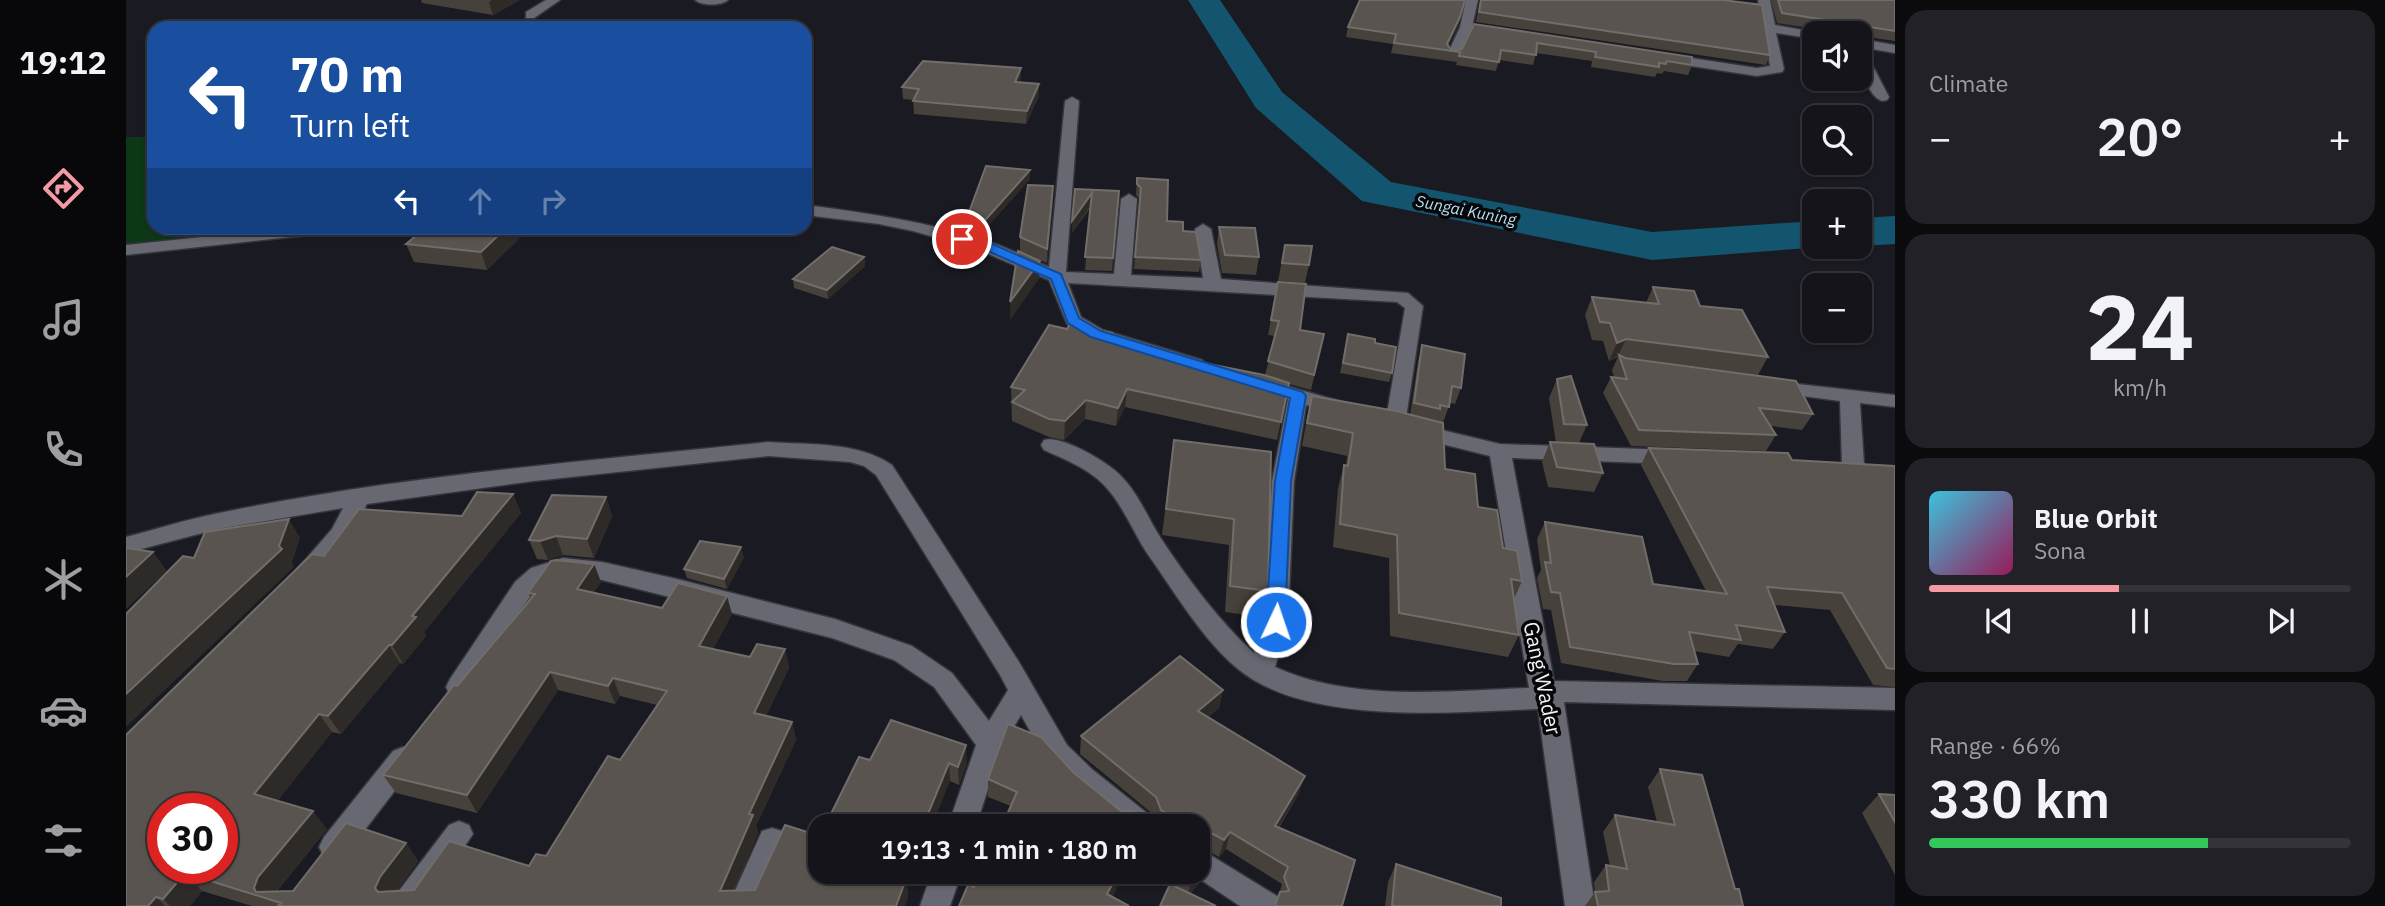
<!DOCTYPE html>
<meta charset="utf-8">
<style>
:root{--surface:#14141a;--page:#212127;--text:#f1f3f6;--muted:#9d9ea2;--line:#333339;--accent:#f49aa5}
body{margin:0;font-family:"IBM Plex Sans",sans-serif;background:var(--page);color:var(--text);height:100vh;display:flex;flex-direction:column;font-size:26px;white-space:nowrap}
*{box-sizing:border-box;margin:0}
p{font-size:23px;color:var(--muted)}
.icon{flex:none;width:38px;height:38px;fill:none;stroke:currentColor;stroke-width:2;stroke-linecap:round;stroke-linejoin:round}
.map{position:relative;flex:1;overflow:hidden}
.details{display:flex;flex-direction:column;gap:10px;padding:10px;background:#0b0b0e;width:490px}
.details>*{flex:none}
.banner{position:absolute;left:21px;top:21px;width:665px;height:214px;border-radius:21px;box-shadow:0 2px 5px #0004,0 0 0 2px var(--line);background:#1a4fa0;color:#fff;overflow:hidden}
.tools{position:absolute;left:1676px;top:21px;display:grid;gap:14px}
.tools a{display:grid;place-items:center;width:70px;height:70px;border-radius:14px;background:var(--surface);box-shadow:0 2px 5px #0004,0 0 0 2px var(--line);font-size:35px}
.speed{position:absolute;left:21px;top:793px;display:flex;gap:14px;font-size:35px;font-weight:700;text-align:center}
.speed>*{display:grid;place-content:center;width:91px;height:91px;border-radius:50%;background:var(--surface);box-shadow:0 2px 5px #0004,0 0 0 2px var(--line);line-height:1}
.speed .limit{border:10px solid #d22;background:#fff;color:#111}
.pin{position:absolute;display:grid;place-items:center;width:60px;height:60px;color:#fff;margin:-30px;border:4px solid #fff;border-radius:50%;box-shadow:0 2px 7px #0007}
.me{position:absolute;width:77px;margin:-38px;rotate:3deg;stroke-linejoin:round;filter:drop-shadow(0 0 5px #0008)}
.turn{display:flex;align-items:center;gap:24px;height:147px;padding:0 28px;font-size:32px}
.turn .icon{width:91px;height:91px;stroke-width:2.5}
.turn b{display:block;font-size:49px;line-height:60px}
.lanes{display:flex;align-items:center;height:66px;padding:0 28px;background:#0003;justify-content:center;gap:35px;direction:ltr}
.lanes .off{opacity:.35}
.big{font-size:52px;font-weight:600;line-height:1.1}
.details .widget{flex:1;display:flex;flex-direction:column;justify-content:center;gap:10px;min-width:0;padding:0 24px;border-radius:21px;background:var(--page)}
.details .dial{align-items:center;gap:0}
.dial b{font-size:91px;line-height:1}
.song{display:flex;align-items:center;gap:21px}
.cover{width:84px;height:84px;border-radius:10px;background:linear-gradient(135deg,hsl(190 70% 55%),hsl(330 70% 35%))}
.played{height:7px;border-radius:4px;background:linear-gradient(90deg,var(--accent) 45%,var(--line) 45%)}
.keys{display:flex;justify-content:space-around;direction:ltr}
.heat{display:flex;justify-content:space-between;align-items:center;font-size:38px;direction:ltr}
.charge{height:10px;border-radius:5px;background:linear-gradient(90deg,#34c759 66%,var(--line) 0)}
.trip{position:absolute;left:682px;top:814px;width:402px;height:70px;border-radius:21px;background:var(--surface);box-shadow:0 2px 5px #0004,0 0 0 2px var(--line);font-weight:600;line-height:70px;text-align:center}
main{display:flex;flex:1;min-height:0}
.menu{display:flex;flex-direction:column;width:126px;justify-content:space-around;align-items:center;background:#08080a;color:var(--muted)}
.menu .icon{width:49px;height:49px}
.menu .current{color:var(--accent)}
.menu b{font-size:32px;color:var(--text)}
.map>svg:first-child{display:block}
.green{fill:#0c3817}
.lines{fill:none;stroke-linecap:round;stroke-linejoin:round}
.river{fill:#13546f;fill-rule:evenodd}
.street-casing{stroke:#35353b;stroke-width:3}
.street{fill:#686872;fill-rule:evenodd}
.wall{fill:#46413a}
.shaded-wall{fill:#2d2a28}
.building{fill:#59544f;stroke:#716d6a;stroke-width:2;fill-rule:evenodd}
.route{fill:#1a73e8;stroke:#114b97;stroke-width:2}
.labels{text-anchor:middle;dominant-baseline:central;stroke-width:7;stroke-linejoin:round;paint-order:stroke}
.far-water-label{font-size:16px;font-style:italic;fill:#b7def3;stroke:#060608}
.near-street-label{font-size:21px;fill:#f3f3f9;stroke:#060608}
</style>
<main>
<nav class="menu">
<b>19:12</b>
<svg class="icon current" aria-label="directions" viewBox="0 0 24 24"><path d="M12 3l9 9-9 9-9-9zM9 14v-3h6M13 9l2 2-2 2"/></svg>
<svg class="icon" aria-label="music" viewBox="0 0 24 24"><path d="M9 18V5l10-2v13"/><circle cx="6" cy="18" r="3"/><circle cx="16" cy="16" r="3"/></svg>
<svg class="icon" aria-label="phone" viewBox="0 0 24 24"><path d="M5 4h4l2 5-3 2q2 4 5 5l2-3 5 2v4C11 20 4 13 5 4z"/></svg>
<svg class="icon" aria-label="climate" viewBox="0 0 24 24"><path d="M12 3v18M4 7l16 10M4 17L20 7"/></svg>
<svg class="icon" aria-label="car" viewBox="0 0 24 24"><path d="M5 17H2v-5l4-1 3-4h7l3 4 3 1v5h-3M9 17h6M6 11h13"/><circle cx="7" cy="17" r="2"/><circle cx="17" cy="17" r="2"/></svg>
<svg class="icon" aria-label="filters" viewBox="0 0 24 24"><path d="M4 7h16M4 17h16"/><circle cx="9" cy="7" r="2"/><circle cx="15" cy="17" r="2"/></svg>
</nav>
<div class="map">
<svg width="1769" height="906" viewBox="0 0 1769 906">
<rect width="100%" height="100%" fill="#1a1a22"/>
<polygon class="green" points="0,137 28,137 28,228 154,228 0,245"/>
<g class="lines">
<g class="river">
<polygon points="1062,0 1094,0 1156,92 1265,182 1526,232 1689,221 1689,247 1696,247 1526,260 1236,201 1130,108"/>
<polygon points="1769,216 1769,244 1734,246 1734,218"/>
</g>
<g class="street-casing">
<g id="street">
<polygon points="420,0 434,0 408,18 400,18 400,12"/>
<path d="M569,0H602C595,6 576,6 569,0Z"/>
<polygon points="1340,0 1352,0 1346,27 1331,58 1323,58 1321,55 1334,27"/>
<polygon points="1632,0 1644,0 1649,25 1694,33 1689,33 1689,39 1650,33 1658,69 1656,72 1631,76 1539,62 1533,58 1539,54 1631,68 1644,66"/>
<polygon points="1734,39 1769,45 1769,53 1734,47"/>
<path d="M1734,49L1740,53L1763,97L1761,100L1756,101C1740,95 1734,65 1734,49Z"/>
<path d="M946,97L953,101L940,272L988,274L995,199L1003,194L1011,199L1005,275L1077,278L1069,229L1077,224L1085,229L1095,279L1282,293L1297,306L1279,425L1276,430H1262L1259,425L1279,308L1271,302L942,283L955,317L977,330L1076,360L1079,364L1076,368L1069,370L963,338L941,324L923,280L853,250L787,231L753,224L679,215V205C742,213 803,222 864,242C884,249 904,259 923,267L939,101Z"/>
<polygon points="161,228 209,228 201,233 0,255 0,245"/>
<path d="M1133,378L1220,403L1223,408L1220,413L1213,414L1180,405L1168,481L1162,622L1149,667C1226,702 1321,691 1403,688L1364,456L1284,436L1281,431L1284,426L1291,424L1374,444L1547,450L1554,452L1558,457L1554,462L1547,464L1386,458L1428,681L1769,688V710L1438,702L1469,906H1439L1412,709C1327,712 1181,726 1112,669C1076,639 1050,594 1023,556C1007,533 997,504 977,484C961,468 938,459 918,450L915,445L918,440C936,435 979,461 993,474C1011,491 1021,516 1034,537C1061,578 1092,620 1128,653L1138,622L1146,481L1162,399L1126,388L1123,384L1126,380Z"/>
<polygon points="1646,381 1769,395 1769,407 1734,403 1738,464 1735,469 1727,471 1719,469 1716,464 1714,401 1639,391 1636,387 1639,383"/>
<path d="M642,442C683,445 731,441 766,465L893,662L941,745L967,770L1026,817L1030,826H994L947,788L921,761L895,715L876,746L850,826H822L850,745L808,687L768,660L706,638L476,580C459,578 439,572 423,580C399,591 358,670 342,695L333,698L324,695L320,687L324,679L389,582L405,568L437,558L476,562L551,579L709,619L786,646L826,673L863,721L882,690L874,675L750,475L738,466L724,462L642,456L408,481L241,504L222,540L185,582L177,585L169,582L165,576L206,529L217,508L92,529L0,553V537C31,529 62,519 93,513C273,476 459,461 642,442Z"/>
<polygon points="277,747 287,751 291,759 287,767 218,857 208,861 198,857 193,847 198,837 267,751"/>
<polygon points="333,821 343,825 347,834 298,906 265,906 269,896 323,825"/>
<polygon points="646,828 656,831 661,841 632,906 602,906 636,831"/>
<polygon points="1073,848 1151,896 1155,906 1114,906 1063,872 1073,872"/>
<polygon points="806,872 836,872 824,906 794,906"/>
</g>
</g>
<use href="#street" class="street"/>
</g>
<g class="wall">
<polygon points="295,0 394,0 367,15 296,3"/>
<polygon points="1339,0 1332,26 1322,46 1326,51 1336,49 1348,24 1566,65 1562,75 1538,71 1536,74 1531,73 1529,77 1465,67 1466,61 1410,53 1407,65 1373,60 1370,71 1330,65 1331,62 1265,53 1267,44 1220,37 1222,27"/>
<polygon points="1354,0 1597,0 1644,55 1640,65 1350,22"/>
<polygon points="1645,0 1769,0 1769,41 1734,36 1734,33 1717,33 1651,23"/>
<polygon points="895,68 894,82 913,84 913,96 900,124 788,114 787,100 777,99 776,87"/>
<polygon points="1011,178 1041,221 1057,231 1075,260 1073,272 1008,269 1014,199 1010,195"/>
<polygon points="904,179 853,236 840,232 839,223"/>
<polygon points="927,186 927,200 921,263 894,251 894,237"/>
<polygon points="949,189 993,191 986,271 959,270 965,207 946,233"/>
<polygon points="1093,227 1133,257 1130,275 1096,273 1091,244"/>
<polygon points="404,228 361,270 288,262 280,244"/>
<polygon points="1159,245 1183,265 1179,283 1152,281"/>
<polygon points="738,257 739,266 702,299 668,288 667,279"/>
<polygon points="1152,282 1174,330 1198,334 1185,390 1163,384 1151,440 999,407 990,426 959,419 938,440 923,437 886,421 885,387 941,329 986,333 986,339 1021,347 1020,352 1139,375 1149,336 1142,335"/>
<polygon points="1527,287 1574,306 1642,357 1632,375 1498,357 1687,414 1676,430 1645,426 1650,435 1640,451 1505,446 1477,393 1485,377 1488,377 1486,370 1492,357 1483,361 1477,341 1466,340 1459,315 1466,297 1520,303"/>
<polygon points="1222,334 1249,343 1266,373 1263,382 1214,373"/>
<polygon points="1296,345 1335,388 1329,404 1324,403 1317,423 1319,469 1352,507 1396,581 1388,599 1393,635 1382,657 1264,636 1263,558 1207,547 1212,488 1218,465 1220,465 1221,456 1176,446 1181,418 1186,396 1284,415 1292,362"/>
<polygon points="1431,379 1461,425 1453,443 1477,473 1468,492 1422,487 1416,462 1424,442 1430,443 1423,398"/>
<polygon points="1048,440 1145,452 1142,591 1136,617 1099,612 1103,545 1036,535"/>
<polygon points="1523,448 1666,460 1769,466 1769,687 1747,685 1704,610 1649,605 1659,632 1647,649 1612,644 1603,657 1568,651 1572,664 1561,681 1537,681 1435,663 1425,610 1417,609 1411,578 1415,570 1411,539 1419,522 1527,584 1580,591 1515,465"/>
<polygon points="387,494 395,513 298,632 300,636 277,664 274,663 215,734 206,732 151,801 201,829 151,891 167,891 280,843 292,861 270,891 288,890 403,866 420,856 494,760 531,705 494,696 489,704 432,690 351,813 270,793 257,775 331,686 405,599 402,593 468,564 475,582 468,592 536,608 606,614 587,649 624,657 659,649 663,668 640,716 666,722 670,740 630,826 632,833 608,891 629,890 695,872 788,872 781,887 782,896 779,906 126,906 76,891 64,906 0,906 198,556 336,516"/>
<polygon points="480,497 486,516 468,558 437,555 422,560 411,559 403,540"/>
<polygon points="618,557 601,589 561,578 558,569"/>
<polygon points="1097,690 1093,708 1082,717 1173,793 1153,828 1216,906 1149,906 1156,884 1100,849 1093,857 1075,847 1073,859 1073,826 1032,826 1028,815 954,754 955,736"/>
<polygon points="744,760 841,763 833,785 824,781"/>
<polygon points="1534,769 1609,889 1617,906 1459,906 1469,892 1468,882 1480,865 1484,866 1477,832 1489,815 1531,822 1522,787"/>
<polygon points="947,772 995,811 1006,811 1004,826 876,826 885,806 862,797 862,779"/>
<polygon points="1753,794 1769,795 1769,875 1736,813"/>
<polygon points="1270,864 1375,906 1259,906 1262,882"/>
<polygon points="1032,872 1073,872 1074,882 1064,894 1045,885 1032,874"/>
</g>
<g class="shaded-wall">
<polygon points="366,0 394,0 367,15 363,2"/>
<polygon points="1339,0 1332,26 1320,50 1321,44"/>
<polygon points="895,68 895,80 889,94 889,82"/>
<polygon points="913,84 913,96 900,124 901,111"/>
<polygon points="904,170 904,179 853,236 853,227"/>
<polygon points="927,186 927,200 921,263 921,249"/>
<polygon points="966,193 965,205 946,233 946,221"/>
<polygon points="380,228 404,228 361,270 355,252"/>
<polygon points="738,257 739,266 702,299 701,290"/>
<polygon points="914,261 913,279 884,320 884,302"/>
<polygon points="1500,339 1492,356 1483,361 1491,343"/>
<polygon points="1001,389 999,407 990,426 992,408"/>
<polygon points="960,400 959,419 938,440 939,421"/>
<polygon points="387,494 395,513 298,632 300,636 277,664 266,645 286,616"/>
<polygon points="480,497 486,516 468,558 461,539"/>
<polygon points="163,519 174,538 166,563 168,567 0,727 0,694 153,546"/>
<polygon points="430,536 437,555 422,560 414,541"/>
<polygon points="615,547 618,557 601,589 598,579"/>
<polygon points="27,552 41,571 0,609 0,577"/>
<polygon points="468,564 475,582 458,607 451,589"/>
<polygon points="601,596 606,614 579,664 573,646"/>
<polygon points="263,645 274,663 215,734 202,716"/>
<polygon points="659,649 663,668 633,731 628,713"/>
<polygon points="424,672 432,690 351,813 341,795"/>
<polygon points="487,678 494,696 489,704 482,686"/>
<polygon points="1097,690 1093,708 1069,729 1072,711"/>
<polygon points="193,714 206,732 143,812 128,794"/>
<polygon points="666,722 670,740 630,826 632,833 601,906 594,891 623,814"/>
<polygon points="840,745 841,763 833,785 832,767"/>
<polygon points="823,763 824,781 806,826 797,826"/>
<polygon points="1179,776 1173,793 1143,843 1149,826"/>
<polygon points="187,811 201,829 148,894 135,897 128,888 132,877"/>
<polygon points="1006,811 1004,826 994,826"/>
<polygon points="1104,832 1100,849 1093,857 1098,840"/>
<polygon points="280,843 292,861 267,894 263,905 249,888 254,877"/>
<polygon points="1078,865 1074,882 1061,898 1065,881"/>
<polygon points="778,872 788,872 781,887 782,896 779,906 770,906 776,878"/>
<polygon points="993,872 999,872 982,906 981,894"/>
<polygon points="59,873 76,891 64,906 44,906 37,899"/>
<polygon points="30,897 39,906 22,906"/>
</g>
<g class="building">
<polygon points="1234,0 1339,0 1334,17 1321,44 1326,51 1336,49 1348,24 1566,57 1566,65 1541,61 1540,64 1533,63 1533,67 1469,57 1470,52 1411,43 1410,55 1375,50 1373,62 1333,56 1334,52 1268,43 1270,34 1222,27"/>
<polygon points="1355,0 1597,0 1636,5 1644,55 1353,12"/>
<polygon points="1652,0 1769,0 1769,31 1656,13"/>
<polygon points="797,61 895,68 889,82 913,84 901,111 787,101 793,89 776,87"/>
<polygon points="860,166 904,170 853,227 839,223"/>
<polygon points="1011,178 1042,180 1041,221 1057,222 1057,231 1070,232 1075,260 1009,257 1015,188 1011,184"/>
<polygon points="902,185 927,186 921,249 894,237"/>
<polygon points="949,189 993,191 987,258 959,257 966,193 946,221"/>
<polygon points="1093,227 1129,228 1133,257 1099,255"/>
<polygon points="299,228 380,228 355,252 280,244"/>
<polygon points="1159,245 1186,246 1183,265 1156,263"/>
<polygon points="706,247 738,257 701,290 667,279"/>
<polygon points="892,251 914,261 884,302"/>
<polygon points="1152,282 1180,284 1174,330 1198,334 1188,375 1142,361 1153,321 1145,320"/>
<polygon points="1527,287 1568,291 1574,306 1616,310 1642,357 1500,339 1491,343 1484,323 1474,322 1466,297 1533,304"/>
<polygon points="944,324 986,333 983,338 1021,347 1018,351 1138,375 1163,383 1155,422 1001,389 992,408 960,400 939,421 923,419 886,402 899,390 885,387 923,325 941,329"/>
<polygon points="1222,334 1249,339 1249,343 1270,347 1266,373 1217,363"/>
<polygon points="1296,345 1339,354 1335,388 1326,386 1323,407 1314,405 1314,409 1288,403"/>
<polygon points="1493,355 1499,358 1670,381 1687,414 1633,408 1650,435 1513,430 1485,377 1501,379"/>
<polygon points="1445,376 1461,425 1438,424 1431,379"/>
<polygon points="1186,396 1270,411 1317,423 1319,469 1349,474 1352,507 1371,510 1377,548 1391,551 1396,581 1385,579 1393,635 1273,613 1271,535 1214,524 1218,465 1222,466 1227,433 1181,423"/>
<polygon points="1048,440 1145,452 1142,591 1104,586 1108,519 1040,509"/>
<polygon points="1424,442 1468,444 1477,473 1431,467"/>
<polygon points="1523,448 1662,453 1666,460 1769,466 1769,669 1761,668 1716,593 1641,587 1659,632 1610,625 1615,640 1563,632 1572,664 1548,664 1444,647 1434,593 1425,592 1419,562 1425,563 1419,522 1516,537 1527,584 1601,594"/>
<path d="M351,492L387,494L286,616L290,617L266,645H263L202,716L193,714L128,794L187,811L132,877L128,888L130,892L167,891L220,823L280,843L254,877L249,888L252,892L288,890L323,841L403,866L410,854L420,856L482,756L494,760L541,691L487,678L482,686L424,672L341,795L257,775L328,685L331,686L409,594L402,593L425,561L430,560L468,564L451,589L536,608L552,583L601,596L573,646L624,657L631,644L659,649L628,713L666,722L623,814L627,815L594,891L629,890L659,825L694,836L695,835V872H778L776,878L780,879L770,906H152L155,903L59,873L37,899L30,897L22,906H0V735L186,554L198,556L233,509L336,516ZM37,808H96V868H37Z"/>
<polygon points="426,495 480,497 461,539 430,536 414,541 403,540"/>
<polygon points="163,519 153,546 156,549 0,694 0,614 57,556 68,558 79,532"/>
<polygon points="574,541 615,547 598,579 558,569"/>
<polygon points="0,548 27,552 0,577"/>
<polygon points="1054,656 1097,690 1072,711 1179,776 1149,826 1229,860 1216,906 1149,906 1154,892 1163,891 1158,877 1162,867 1104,832 1098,840 1076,828 1074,852 1073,853 1073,826 1058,826 1035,810 1030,797 955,736"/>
<polygon points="765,720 840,745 832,767 823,763 797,826 699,826 733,757 744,760"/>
<polygon points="882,724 915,737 947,772 995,811 1006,811 994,826 876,826 891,792 862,779"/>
<polygon points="1534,769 1576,775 1609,889 1613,889 1617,906 1472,906 1469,892 1483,891 1480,865 1501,869 1489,815 1549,825"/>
<polygon points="1753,794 1769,795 1769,822"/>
<polygon points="1073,862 1078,865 1073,871"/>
<polygon points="1270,864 1375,898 1375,906 1266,906"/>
<polygon points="855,872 993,872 981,894 1003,906 833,906 842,885 848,887"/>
<polygon points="1053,872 1073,872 1065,881"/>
<polygon points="1044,884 1090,906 1034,906"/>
</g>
<polygon class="route" points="836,236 864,243 935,274 953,318 975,331 1177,392 1180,396 1165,481 1159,622 1156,627 1150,629 1143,627 1140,622 1149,481 1164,398 965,337 942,323 925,279 855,248 832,242 832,237"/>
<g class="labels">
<g class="far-water-label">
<text transform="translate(1340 210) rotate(11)">Sungai Kuning</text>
</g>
<g class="near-street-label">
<text transform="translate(1417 678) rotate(78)">Gang Wader</text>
</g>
</g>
</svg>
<div class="tools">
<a><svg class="icon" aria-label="sound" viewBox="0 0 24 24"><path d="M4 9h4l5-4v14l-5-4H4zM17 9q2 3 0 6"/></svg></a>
<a><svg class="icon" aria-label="search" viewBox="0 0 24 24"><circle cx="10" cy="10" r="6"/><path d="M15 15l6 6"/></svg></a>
<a>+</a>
<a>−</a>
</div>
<div class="speed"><div class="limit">30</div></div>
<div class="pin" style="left:836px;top:239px;background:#d93025"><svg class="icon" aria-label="arrive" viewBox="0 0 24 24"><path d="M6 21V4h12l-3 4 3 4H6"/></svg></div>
<svg class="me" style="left:1150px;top:622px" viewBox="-20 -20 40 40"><circle r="17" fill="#1a73e8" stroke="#fff" stroke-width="3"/><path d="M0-11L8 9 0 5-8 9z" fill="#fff"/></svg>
<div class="trip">19:13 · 1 min · 180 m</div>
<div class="banner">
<div class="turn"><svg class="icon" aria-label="left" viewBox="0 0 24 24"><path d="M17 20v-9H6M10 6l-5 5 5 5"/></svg><div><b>70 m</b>Turn left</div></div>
<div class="lanes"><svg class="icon" aria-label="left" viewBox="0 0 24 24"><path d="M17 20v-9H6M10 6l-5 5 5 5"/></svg><svg class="icon off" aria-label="ahead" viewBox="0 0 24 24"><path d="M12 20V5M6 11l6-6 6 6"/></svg><svg class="icon off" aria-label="right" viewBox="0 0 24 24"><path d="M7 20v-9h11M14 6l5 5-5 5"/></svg></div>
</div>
</div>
<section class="details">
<div class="widget"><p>Climate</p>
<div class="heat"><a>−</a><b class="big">20°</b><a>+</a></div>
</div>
<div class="widget dial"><b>24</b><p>km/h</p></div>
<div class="widget">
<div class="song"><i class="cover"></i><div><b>Blue Orbit</b><p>Sona</p></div></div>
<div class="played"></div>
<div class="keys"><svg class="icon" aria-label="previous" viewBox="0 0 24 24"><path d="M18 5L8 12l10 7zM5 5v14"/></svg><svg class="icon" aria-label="pause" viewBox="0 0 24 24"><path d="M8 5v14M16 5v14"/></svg><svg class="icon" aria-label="next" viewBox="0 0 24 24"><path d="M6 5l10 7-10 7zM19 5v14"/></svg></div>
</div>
<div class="widget"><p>Range · 66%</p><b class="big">330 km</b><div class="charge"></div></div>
</section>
</main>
